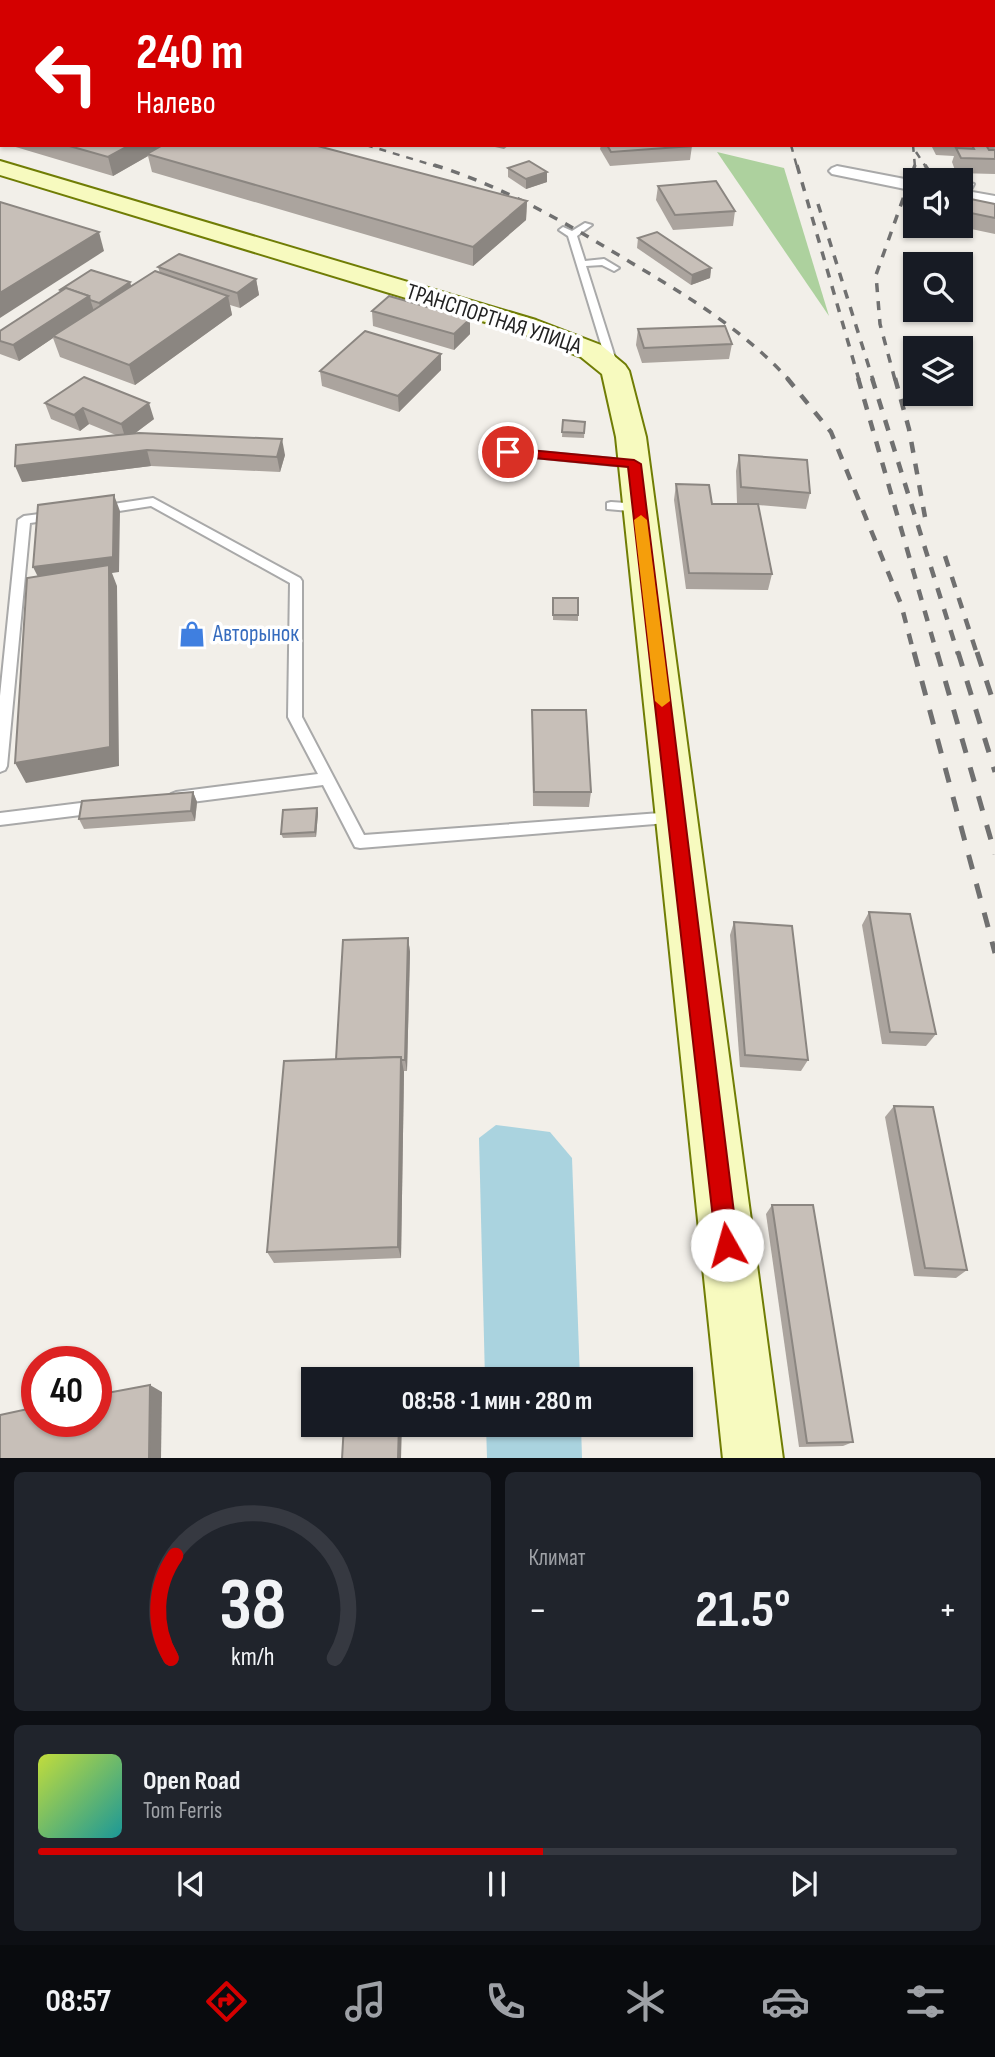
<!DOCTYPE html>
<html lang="ru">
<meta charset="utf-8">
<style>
:root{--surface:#171b24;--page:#20242c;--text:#f1f3f6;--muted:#9ea1a6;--line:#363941;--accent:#d40000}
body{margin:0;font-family:"Sofia Sans Condensed",sans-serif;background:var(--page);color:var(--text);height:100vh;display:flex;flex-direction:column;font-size:26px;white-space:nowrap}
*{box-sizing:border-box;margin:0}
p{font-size:23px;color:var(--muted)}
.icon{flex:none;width:38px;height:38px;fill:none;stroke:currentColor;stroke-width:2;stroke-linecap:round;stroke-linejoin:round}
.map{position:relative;height:1458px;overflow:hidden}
.sheet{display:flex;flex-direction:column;gap:14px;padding:14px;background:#0d0f14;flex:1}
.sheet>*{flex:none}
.banner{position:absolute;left:0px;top:0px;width:996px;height:147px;box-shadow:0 2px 5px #0004;background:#d40000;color:#fff;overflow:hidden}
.controls{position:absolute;left:903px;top:168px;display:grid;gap:14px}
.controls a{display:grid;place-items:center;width:70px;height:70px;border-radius:0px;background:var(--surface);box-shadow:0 2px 5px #0004;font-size:35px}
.speed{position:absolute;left:21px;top:1346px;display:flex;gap:14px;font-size:35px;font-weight:700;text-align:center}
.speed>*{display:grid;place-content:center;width:91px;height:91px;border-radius:50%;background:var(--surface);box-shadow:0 2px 5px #0004;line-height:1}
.speed .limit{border:10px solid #d22;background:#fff;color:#111}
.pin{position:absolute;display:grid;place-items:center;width:60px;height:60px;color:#fff;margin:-30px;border:4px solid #fff;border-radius:50%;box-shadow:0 2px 7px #0007}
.me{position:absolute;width:77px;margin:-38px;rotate:353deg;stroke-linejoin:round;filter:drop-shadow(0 0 5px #0008)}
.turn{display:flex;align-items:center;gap:24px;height:147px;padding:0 21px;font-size:32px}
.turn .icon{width:91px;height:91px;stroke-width:2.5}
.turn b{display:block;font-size:49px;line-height:60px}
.big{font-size:52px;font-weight:700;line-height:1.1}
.sheet .card{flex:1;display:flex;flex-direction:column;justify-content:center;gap:10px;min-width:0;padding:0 24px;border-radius:10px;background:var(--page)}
.sheet .dial{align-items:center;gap:0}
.dial svg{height:182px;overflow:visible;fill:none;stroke:var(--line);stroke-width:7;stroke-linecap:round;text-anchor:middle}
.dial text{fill:var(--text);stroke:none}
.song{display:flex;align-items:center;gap:21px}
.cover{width:84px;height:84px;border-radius:10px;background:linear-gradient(135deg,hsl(70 70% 55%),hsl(180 70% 35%))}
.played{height:7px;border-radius:4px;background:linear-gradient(90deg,var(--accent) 55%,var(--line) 55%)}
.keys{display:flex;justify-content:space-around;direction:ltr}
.heat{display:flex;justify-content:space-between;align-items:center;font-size:38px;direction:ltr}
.sheet .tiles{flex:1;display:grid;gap:14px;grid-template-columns:1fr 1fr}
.card:last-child{grid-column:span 2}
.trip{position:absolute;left:301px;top:1367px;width:392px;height:70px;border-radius:0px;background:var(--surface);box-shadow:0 2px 5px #0004;font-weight:700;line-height:70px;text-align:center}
.tabs{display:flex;height:112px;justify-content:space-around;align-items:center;background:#090b0e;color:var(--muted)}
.tabs .icon{width:49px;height:49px}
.tabs .active{color:var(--accent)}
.tabs b{font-size:32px;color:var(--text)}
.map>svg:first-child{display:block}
.forest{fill:#add19e}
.water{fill:#aad3df}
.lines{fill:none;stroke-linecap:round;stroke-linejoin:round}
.lane-casing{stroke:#a9a9a9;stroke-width:4}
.street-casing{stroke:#a9a9a9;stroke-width:4}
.secondary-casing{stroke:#707d05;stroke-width:4}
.lane{fill:#fff;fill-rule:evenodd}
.street{fill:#fff;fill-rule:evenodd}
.secondary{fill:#f7fabf;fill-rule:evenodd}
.rail-far3{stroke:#707070;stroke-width:2.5;stroke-dasharray:7 7;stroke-linecap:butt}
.rail-far2{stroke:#707070;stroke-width:3.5;stroke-dasharray:9 9;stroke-linecap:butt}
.rail-far1{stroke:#707070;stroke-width:4.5;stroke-dasharray:11 11;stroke-linecap:butt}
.rail{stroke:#707070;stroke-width:5;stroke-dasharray:15 15;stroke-linecap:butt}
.wall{fill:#aba49e}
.shaded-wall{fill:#8b8681}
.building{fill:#c7bfb8;stroke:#8b8681;stroke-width:2}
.route{fill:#d40000;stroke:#8a0000;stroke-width:2}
.slow{fill:#f59e0b}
.labels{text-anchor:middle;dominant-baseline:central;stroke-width:7;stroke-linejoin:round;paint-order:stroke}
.street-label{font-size:23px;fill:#222;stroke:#fff}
.shop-label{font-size:23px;fill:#366cbe;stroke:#fff;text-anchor:start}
</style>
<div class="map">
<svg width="995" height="1459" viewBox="0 0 995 1459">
<rect width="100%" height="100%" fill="#f2efe9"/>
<polygon class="forest" points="717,152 784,168 829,316"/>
<g class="water">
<polygon points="496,1125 550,1132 572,1158 580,1379 485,1379 479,1138"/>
<polygon points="486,1425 581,1425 582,1458 487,1458"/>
</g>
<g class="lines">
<g class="lane-casing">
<g id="lane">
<polygon points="449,0 455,0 456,2 450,2"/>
<polygon points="967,182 974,184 967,197 961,197"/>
<polygon points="585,223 592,225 577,236 585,261 604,259 619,268 614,271 602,265 586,266 618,367 613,370 608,367 568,236 559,230 563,227 572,231"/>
<polygon points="507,449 634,461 640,464 634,467 503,454 503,450"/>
<polygon points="153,498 300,578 302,581 302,717 364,835 674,812 679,814 681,818 679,822 360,848 355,847 323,785 176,804 171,802 169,798 171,794 176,792 318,774 288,717 290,583 151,506 100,514 94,510 100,506"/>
<polygon points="611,502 641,504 647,508 641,512 607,509 607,503"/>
<polygon points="55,512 59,513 59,519 30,523 7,766 5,770 0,772 0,696 18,520 24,516"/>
<polygon points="97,801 102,803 104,807 102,811 97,813 0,825 0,813"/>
</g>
</g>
<g class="street-casing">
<g id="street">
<polygon points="542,0 554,0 555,2 543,2"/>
<polygon points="837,166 915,181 915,191 832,174 829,171 832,168"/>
<polygon points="961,190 995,196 995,206 961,200"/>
</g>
</g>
<g class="secondary-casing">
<polygon id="secondary" points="0,161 536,320 601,345 625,365 629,371 646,437 783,1459 723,1459 616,437 602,374 581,357 518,332 0,175"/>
</g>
<use href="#lane" class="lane"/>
<use href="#street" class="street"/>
<use href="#secondary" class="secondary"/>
<g class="rail-far3">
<polyline points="366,145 439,167"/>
<polyline points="791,145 797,167"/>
<polyline points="913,145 915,167"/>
<polyline points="916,152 926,167"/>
</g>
<g class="rail-far2">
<path d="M434,165C505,187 566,223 630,262C686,295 745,331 789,380"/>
<polyline points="797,165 859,380"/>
<polyline points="925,165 934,179"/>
<polyline points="818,204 873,380"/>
<polyline points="895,380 880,324 876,275 915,165"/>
</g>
<g class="rail-far1">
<polyline points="787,378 831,432 901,604 914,654"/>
<polyline points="858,378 937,654"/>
<polyline points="872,378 958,654"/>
<polyline points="895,378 909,429 925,517"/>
<polyline points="945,556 977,654"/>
</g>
<g class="rail">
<polyline points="914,652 995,953"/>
<polyline points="937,652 995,854"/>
<polyline points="958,652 995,772"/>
<polyline points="977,652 995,707"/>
</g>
</g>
<g class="wall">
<polygon points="93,0 216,0 220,2 97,2"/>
<polygon points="233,0 296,0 296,2 237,2"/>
<polygon points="306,0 436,0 436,1 315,2"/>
<polygon points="584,0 597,0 596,2 584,2"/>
<polygon points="0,24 2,24 2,52 0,51"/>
<polygon points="2,97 2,143 0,143 0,98"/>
<polygon points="994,131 995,131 995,174 956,173 952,162 954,156 936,155 931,145 994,145"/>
<polygon points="9,145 156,145 157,149 527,201 526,220 473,266 152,172 148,156 113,176"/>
<polygon points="486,145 509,145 504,149"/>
<polygon points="601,145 692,145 692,146 690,160 610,166 600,149"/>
<polygon points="508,168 547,172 547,182 526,189 508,177"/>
<polygon points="658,186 735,211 733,226 673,230 656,200"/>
<polygon points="961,197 995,204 995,234 957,226 961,226"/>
<polygon points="915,199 915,217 910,215"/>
<polygon points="638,238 711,268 710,278 691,285 637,248"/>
<polygon points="158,267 256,279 259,295 240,308 230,305 232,315 135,385 60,357 53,338 19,361 0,354 0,331 61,292 60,290 130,282 131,286 160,273"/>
<polygon points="372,311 470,334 454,350 373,326"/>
<polygon points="638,329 732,344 729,359 642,363 636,345"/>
<polygon points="441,354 441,370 399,412 322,386 320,371"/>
<polygon points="45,403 154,419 134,434 285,455 280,472 151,466 22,482 116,435 89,424 80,431 51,419"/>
<polygon points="563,420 585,422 584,438 562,437"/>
<polygon points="739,455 810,493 806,509 758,505 772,574 768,590 686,589 674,500 676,484 712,504 751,504 737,503 736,471"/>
<polygon points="553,598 578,615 578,621 553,620"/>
<polygon points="532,710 591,792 589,807 533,806"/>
<polygon points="193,792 197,802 195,821 84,829 79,819"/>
<polygon points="317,808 318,813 316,837 283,838 281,834"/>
<polygon points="869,912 936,1034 926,1046 882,1044 862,925"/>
<polygon points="734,922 808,1060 801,1071 740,1067 730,935"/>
<polygon points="408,938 410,952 407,1071 404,1071 401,1258 274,1263 267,1252 336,1059"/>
<polygon points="894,1106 967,1270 956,1278 914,1276 885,1117"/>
<polygon points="772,1205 853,1442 843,1446 799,1447 766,1214"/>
</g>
<g class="shaded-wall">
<polygon points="285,0 296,0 296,2 282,2"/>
<polygon points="420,0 436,0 436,1 416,2"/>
<polygon points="130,145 156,145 158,151 147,154 148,156 113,176 108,157"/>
<polygon points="547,172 547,182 526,189 526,179"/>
<polygon points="527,201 526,220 473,266 473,247"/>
<polygon points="99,232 104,251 0,318 0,293"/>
<polygon points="711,268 710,278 691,285 692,275"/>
<polygon points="256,279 259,295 240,308 237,293"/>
<polygon points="130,282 133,293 102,313 99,303"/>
<polygon points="89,296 94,311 53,336 53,338 19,361 13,345"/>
<polygon points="228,296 232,315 135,385 129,365"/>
<polygon points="470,319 470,334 454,350 454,334"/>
<polygon points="441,354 441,370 399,412 398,396"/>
<polygon points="149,403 154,419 126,440 121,424"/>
<polygon points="83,408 89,424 80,431 74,415"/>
<polygon points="282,439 285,455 280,472 277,457"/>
<polygon points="147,450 151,466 22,482 15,466"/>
<polygon points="114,495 120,511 119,572 112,573 117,586 119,766 26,783 15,763 41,583 33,567"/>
<polygon points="193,792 197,802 195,821 191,811"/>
<polygon points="317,808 318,813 316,837 315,832"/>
<polygon points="408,938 410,952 407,1071 405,1060"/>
<polygon points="401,1057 404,1072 401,1258 398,1247"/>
<polygon points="150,1385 162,1392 161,1459 149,1459"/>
<polygon points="399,1424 402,1424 401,1459 398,1459"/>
</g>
<g class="building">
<polygon points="0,0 91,0 85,2 2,2 2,6 0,5"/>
<polygon points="125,0 216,0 220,2 129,2"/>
<polygon points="339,0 349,0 360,2 336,2"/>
<polygon points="368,0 386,0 383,2"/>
<polygon points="2,97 2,127 0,126 0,98"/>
<polygon points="66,145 130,145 108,157"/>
<polygon points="163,145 314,145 527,201 473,247 147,154"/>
<polygon points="607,145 692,145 692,146 611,152"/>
<polygon points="972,145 986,145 989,150 995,150 995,159 961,158 956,148 974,149"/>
<polygon points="529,161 547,172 526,179 508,168"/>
<polygon points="716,181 735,211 675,215 658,186"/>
<polygon points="961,197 995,204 995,218 961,211"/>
<polygon points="0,202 99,232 0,293"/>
<polygon points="657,232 711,268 692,275 638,238"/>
<polygon points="179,254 256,279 237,293 158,267"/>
<polygon points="91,270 130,282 99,303 90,300 89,296 66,288 62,291 60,290"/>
<polygon points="155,271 228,296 129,365 53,336"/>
<polygon points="66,288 89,296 13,345 0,341 0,331"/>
<polygon points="389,296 470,319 454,334 372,311"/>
<polygon points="725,326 732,344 644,348 638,329"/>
<polygon points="365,331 441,354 398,396 320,371"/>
<polygon points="84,377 149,403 121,424 83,408 74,415 45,403"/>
<polygon points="563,420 585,422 584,433 562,432"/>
<polygon points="139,433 282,439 277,457 147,450 15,466 16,445"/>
<polygon points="739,455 807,460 810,493 741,487"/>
<polygon points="676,484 709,485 712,504 758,504 772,574 689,573"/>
<polygon points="114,495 113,557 33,567 38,505"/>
<polygon points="109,565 110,747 15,763 27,578"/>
<rect x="553" y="598" width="25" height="17"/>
<polygon points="532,710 586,710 591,792 534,792"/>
<polygon points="193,792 191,811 79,819 82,801"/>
<polygon points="317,808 315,832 281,834 283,810"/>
<polygon points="869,912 910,914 936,1034 890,1032"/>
<polygon points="734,922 792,926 808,1060 745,1055"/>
<polygon points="408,938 405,1060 401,1060 401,1057 336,1059 343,940"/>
<polygon points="401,1057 398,1247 267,1252 284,1061"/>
<polygon points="894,1106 933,1107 967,1270 925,1268"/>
<polygon points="772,1205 813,1205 853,1442 807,1443"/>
<polygon points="150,1385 149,1459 0,1459 0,1415 37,1407 37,1421 96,1421 96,1395"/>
<polygon points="344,1424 399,1424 398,1459 342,1459"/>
</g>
<polygon class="route" points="508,448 634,460 641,464 738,1245 735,1253 727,1256 719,1253 716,1245 628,467 503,455 503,449"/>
<polygon class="slow" points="641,515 647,520 670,701 662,707 655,701 634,520"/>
<defs>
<g id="shop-bare" transform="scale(2.1)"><path d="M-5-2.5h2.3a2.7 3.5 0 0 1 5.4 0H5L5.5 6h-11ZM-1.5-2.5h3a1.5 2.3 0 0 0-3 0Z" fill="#3f7fe0" stroke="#fff" stroke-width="2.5" paint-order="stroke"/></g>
</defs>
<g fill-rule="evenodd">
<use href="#shop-bare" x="192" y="634"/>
</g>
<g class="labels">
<g class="street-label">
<text transform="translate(494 319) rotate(18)">ТРАНСПОРТНАЯ УЛИЦА</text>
</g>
<g class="shop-label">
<text x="213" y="634">Авторынок</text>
</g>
</g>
</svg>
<div class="controls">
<a><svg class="icon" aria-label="sound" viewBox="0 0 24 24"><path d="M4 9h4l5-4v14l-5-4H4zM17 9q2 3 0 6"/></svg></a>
<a><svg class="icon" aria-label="search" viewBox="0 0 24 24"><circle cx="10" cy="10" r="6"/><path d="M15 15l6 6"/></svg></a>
<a><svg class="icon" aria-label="layers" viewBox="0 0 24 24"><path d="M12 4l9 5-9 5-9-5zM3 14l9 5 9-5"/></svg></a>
</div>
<div class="speed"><div class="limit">40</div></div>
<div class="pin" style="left:508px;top:452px;background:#d93025"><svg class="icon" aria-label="arrive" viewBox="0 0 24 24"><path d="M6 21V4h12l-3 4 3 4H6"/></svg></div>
<svg class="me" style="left:727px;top:1245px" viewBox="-20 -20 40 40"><circle r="19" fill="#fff"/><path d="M0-13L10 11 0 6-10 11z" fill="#d40000"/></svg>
<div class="trip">08:58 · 1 мин · 280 m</div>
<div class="banner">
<div class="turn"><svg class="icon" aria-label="left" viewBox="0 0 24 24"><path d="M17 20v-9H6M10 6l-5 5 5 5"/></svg><div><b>240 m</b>Налево</div></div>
</div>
</div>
<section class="sheet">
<div class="tiles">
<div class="card dial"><svg viewBox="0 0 100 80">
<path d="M14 69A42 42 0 1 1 86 69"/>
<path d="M14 69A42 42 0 0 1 16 24" stroke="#d40000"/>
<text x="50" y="56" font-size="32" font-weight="700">38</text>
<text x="50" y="72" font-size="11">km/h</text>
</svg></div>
<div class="card"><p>Климат</p>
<div class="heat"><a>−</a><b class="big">21.5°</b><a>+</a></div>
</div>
<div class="card">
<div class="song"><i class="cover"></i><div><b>Open Road</b><p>Tom Ferris</p></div></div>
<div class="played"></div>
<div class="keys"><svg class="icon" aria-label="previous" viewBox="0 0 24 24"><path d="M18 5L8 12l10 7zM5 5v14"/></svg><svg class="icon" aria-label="pause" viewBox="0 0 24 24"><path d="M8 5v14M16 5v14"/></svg><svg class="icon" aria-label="next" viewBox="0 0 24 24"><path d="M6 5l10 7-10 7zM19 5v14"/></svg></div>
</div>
</div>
</section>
<nav class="tabs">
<b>08:57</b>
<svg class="icon active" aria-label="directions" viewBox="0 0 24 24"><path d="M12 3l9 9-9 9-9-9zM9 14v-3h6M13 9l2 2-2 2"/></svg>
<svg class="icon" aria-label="music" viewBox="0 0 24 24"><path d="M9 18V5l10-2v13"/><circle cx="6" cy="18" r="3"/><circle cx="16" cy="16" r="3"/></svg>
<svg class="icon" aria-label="phone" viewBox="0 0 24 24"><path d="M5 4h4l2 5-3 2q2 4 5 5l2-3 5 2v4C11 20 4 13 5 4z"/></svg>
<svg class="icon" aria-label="climate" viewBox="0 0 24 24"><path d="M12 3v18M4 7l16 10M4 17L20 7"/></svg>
<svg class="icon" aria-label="car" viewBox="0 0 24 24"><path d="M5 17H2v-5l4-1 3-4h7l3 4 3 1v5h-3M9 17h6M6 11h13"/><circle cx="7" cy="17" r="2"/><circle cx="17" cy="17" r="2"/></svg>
<svg class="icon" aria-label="filters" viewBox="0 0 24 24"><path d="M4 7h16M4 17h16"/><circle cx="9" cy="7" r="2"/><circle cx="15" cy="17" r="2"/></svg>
</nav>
